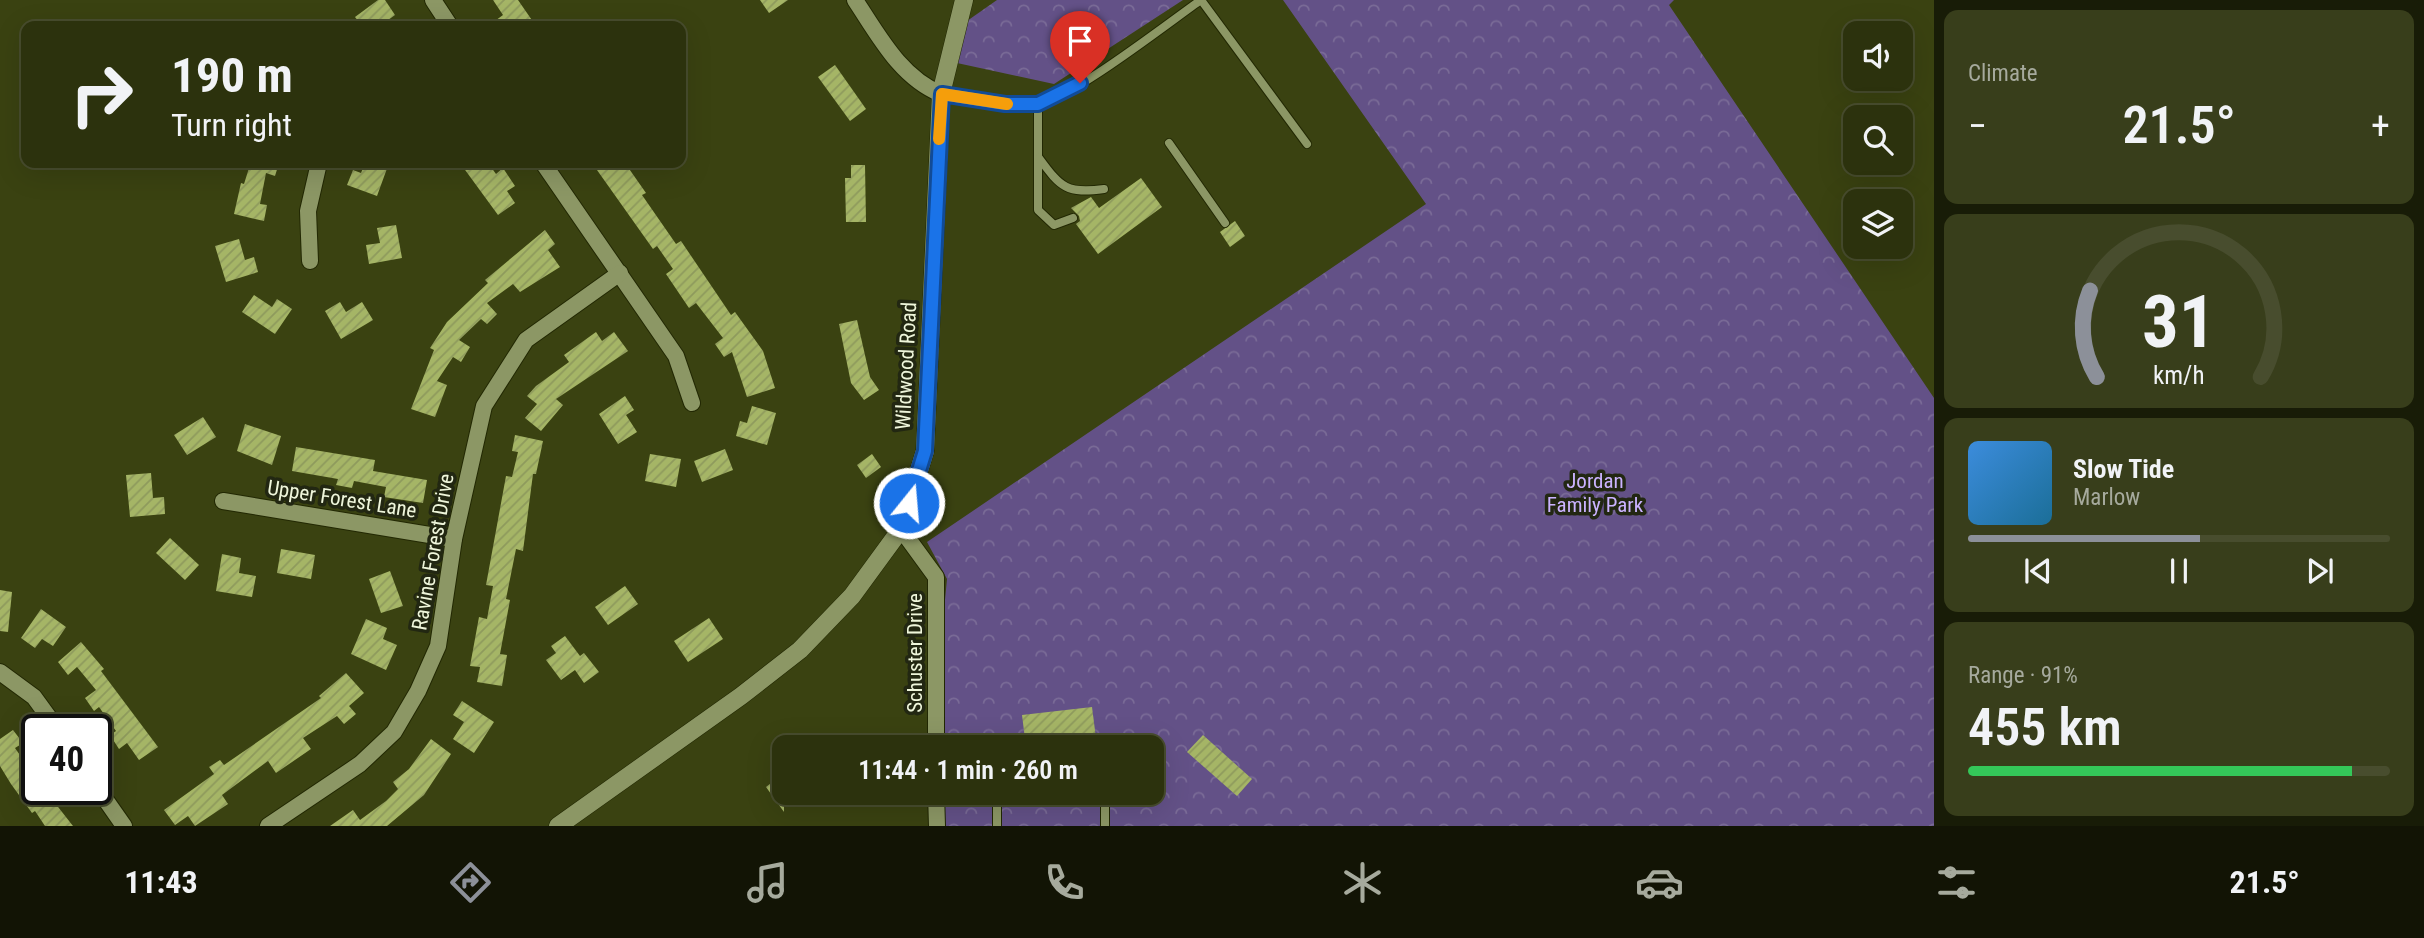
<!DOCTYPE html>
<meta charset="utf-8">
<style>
:root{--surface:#2c320d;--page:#383e1b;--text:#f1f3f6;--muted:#a6aa9d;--line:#484d2e;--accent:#8c9099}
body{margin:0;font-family:"Roboto Condensed",sans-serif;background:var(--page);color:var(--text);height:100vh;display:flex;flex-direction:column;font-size:26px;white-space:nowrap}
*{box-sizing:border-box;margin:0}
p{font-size:23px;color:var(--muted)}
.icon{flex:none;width:38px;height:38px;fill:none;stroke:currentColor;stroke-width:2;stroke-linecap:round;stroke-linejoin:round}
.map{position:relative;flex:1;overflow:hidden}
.details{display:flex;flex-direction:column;gap:10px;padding:10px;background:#181c07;width:490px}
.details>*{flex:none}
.hud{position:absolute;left:21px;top:21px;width:665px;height:147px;border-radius:14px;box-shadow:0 7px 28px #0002,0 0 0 2px var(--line);background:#2c320d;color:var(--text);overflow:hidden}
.buttons{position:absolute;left:1843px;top:21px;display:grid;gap:14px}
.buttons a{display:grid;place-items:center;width:70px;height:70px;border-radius:14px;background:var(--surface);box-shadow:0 7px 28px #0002,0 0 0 2px var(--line);font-size:35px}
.speed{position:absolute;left:21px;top:714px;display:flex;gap:14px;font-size:35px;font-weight:700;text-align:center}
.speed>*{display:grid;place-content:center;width:91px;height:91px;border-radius:50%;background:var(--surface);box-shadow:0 7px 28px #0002,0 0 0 2px var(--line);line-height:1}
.speed .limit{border:4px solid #111;border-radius:10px;background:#fff;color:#111}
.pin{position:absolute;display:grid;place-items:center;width:60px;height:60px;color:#fff;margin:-72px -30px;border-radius:50% 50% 50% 0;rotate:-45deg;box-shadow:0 0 7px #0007}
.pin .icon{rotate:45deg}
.me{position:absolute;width:77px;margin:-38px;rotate:17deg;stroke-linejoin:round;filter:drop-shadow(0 0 5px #0008)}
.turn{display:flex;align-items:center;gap:24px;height:147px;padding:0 35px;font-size:32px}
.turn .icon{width:91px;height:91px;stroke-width:2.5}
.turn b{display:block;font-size:49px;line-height:60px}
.big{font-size:52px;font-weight:600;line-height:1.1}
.details .card{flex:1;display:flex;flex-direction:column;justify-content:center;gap:10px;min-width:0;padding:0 24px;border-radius:14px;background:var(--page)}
.details .dial{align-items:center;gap:0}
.dial svg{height:182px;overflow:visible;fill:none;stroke:var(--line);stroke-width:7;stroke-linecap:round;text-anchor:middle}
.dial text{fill:var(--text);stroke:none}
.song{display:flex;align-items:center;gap:21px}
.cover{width:84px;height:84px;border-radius:10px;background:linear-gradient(135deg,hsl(210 70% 55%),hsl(200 70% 35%))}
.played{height:7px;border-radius:4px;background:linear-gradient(90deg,var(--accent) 55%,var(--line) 55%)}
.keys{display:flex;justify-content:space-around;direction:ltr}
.heat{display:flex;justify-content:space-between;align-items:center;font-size:38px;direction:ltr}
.charge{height:10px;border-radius:5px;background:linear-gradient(90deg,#34c759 91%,var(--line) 0)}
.trip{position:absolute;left:772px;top:735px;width:392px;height:70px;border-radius:14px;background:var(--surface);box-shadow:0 7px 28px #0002,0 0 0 2px var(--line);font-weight:600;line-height:70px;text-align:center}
.tab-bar{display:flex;height:112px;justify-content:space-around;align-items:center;background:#121405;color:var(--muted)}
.tab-bar .icon{width:49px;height:49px}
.tab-bar .active{color:var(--accent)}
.tab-bar b{font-size:32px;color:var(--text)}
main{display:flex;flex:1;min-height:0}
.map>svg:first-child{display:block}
.park{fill:url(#park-crowns)}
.building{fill:url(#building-hatch)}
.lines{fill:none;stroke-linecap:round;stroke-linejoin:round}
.service-casing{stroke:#222803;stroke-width:10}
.minor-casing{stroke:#222803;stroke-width:18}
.tertiary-casing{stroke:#222803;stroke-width:19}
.service{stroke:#8c9765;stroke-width:8}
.minor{stroke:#8c9765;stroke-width:16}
.tertiary{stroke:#8c9765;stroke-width:18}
.route-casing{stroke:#114b97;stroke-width:18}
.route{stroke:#1a73e8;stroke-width:12}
.slow{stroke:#f59e0b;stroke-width:12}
.labels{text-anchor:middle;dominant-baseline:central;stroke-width:7;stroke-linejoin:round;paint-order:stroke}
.street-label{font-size:21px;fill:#eff6db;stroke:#222712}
.park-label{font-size:21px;fill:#cbb3ff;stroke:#222712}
</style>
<main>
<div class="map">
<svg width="1934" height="826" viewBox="0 0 1934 826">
<defs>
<pattern id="park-crowns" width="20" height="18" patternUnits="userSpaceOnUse" patternTransform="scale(1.75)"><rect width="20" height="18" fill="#635187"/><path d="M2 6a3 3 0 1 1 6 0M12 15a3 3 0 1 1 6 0" fill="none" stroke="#7a6b97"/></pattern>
<pattern id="building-hatch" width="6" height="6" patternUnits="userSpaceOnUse" patternTransform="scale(1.75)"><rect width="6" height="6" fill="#a5b566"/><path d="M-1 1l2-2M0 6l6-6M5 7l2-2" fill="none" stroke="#8e9a5d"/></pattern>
</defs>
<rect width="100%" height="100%" fill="#3a4211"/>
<g class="park">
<polygon points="997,0 1183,0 1054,84 957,63 967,21"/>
<polygon points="1283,0 1674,0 1669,5 1934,398 1934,826 943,826 943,793 1152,793 1152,747 943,747 942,631 947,579 927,542 1426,204"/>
</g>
<g class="building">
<polygon points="378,0 385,0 395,15 380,26 362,26 355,17"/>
<polygon points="493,0 518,0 536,26 488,26 503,15"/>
<polygon points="760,0 788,0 769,13"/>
<polygon points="835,65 866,109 850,121 818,77"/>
<polygon points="242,163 279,163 275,176 266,173 260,204 267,205 264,221 234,214 241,183 244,184 249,168 241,166"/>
<polygon points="365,163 389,163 377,196 347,185 353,170 361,173"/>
<polygon points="460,163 488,163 496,174 503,168 515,186 507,191 515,203 498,215"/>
<polygon points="592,163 625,163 646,193 642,195 676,244 681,241 731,315 735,312 763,351 775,388 747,397 732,352 724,357 715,344 723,338 696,303 689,308 666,274 673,269 657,246 653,249"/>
<polygon points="851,165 865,165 866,222 846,222 845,178 851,178"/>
<polygon points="1141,178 1162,207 1098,254 1076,224 1080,221 1079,216 1071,208 1091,197 1099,208"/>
<polygon points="1235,221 1245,236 1230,247 1220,232"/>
<polygon points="396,225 402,258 369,264 366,245 380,243 377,228"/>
<polygon points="545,230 555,244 548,250 560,267 520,292 513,284 487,303 497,314 487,324 481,319 459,340 470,347 461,362 453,357 437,381 447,385 435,417 411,409 434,350 430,348 447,322 488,283 485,280"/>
<polygon points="239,239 245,260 254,257 258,272 226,282 215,246"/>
<polygon points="254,295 272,307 277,299 292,309 275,334 242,312"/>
<polygon points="340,302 346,312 362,302 373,320 341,339 325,311"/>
<polygon points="857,320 870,377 879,390 864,400 851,383 839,324"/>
<polygon points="596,332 602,341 614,332 628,351 556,399 563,405 541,431 525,418 537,404 527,396 536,386 569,362 564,355"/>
<polygon points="625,396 634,410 626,415 637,432 618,444 599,414"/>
<polygon points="752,406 776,413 767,445 736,436 740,421 747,423"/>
<polygon points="203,417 216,437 187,455 174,435"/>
<polygon points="245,424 281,436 272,465 237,451"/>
<polygon points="515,435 543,441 536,474 533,474 523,551 516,549 506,599 510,600 500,654 507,655 502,686 477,682 480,667 470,666 479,617 487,619 493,586 486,585 506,476 512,477 518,452 512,451"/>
<polygon points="296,447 375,460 373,471 427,480 423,503 384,497 386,487 354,481 352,488 336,485 338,479 292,471"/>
<polygon points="725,449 733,470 702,482 694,461"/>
<polygon points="650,454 681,459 676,487 645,481"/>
<polygon points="872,454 881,467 866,478 857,465"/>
<polygon points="151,473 153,498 164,497 165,514 130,517 126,475"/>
<polygon points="170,538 199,565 185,580 156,553"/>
<polygon points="281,549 315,555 311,579 277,573"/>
<polygon points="222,554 241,558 239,573 256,576 252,597 216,591"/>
<polygon points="390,571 403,606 381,613 369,579"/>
<polygon points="625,586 638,604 608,625 595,607"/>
<polygon points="0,590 12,592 8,632 0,631"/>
<polygon points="41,609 66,627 53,646 42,639 35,648 21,638"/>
<polygon points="709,618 723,639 688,662 674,641"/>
<polygon points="366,619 387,628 383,639 397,645 386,670 351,654"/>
<polygon points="565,636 580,656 584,653 599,672 584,683 575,670 561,680 546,660 556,653 551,646"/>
<polygon points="81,642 104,669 101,671 158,747 139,760 127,743 119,749 110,735 116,731 99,707 94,711 85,698 96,690 77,667 68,675 58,662"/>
<polygon points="346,673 364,693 349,706 356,714 344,724 337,716 303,738 311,749 276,773 268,761 222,795 228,804 195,826 188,816 175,825 164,810 214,774 209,767 220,760 224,765 321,698 319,696"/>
<polygon points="462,701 494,722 474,753 453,739 464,722 453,715"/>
<polygon points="1092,707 1097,746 1026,747 1022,715"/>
<polygon points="13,730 23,743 15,748 31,771 37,767 37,789 44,789 73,826 45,826 35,811 32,813 11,784 0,766 0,739"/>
<polygon points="1203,735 1252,779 1237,796 1187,752"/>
<polygon points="431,739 451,754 424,795 387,826 330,826 353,810 360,820 386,801 398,789 393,782 409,769"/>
<polygon points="784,773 784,793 799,793 784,804 784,812 766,787"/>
</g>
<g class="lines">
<g class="service-casing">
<g id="service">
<path d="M942,94C972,99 1007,109 1038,104C1071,99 1168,23 1201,0L1307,144"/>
<polyline points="1038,104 1038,210 1054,225 1073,218"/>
<polyline points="1169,143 1225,223"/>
<path d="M1039,158C1061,188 1067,194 1104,189"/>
<polyline points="997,826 997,793"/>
<polyline points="1105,826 1105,793"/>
</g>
</g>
<g class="minor-casing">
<g id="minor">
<polyline points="433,0 450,26"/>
<path d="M855,0C879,36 900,77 941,94"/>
<polyline points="543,163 676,356 692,403"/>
<polyline points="310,261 308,211 319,163"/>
<polyline points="223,501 454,539"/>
<polyline points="901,529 936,577 936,747"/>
<polyline points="0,672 34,697 58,730"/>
<polyline points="96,786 124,826"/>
<polyline points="936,793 937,826"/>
<polyline points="268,826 360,764 394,732 418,691 438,646 454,539 484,406 526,340 620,273"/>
</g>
</g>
<g class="tertiary-casing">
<polyline id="tertiary" points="558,826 741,696 800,650 852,596 901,529 925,451 941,94 964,0"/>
</g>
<use href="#service" class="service"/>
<use href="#minor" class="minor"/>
<use href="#tertiary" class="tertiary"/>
</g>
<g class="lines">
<g class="route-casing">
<polyline id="route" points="909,503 925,451 942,94 1005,104 1038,104 1080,83"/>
</g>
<use href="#route" class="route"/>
<polyline class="slow" points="939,139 942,94 1007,104"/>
</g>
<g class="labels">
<g class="street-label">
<text transform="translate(906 366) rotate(-87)">Wildwood Road</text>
<text transform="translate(342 499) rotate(9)">Upper Forest Lane</text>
<text transform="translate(433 552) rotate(-80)">Ravine Forest Drive</text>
<text transform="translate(915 653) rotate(-90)">Schuster Drive</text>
</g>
<g class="park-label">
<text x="1595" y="481">Jordan<tspan x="1595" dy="24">Family Park</tspan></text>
</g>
</g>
</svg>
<div class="buttons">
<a><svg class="icon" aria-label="sound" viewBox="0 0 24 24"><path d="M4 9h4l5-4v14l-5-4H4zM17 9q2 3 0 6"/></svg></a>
<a><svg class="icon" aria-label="search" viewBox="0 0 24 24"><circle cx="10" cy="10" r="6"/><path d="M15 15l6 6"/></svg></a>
<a><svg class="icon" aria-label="layers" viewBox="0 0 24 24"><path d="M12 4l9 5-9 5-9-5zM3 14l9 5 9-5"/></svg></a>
</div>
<div class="speed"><div class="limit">40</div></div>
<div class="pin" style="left:1080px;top:83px;background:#d93025"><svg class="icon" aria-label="arrive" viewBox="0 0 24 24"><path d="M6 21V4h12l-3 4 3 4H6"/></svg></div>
<svg class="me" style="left:909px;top:503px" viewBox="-20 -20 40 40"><circle r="17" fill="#1a73e8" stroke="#fff" stroke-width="3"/><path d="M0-11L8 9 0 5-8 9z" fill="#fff"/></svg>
<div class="trip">11:44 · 1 min · 260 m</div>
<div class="hud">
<div class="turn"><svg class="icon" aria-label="right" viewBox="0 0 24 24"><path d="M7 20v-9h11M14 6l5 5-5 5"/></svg><div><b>190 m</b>Turn right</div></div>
</div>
</div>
<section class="details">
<div class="card"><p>Climate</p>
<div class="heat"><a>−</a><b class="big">21.5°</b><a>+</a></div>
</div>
<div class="card dial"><svg viewBox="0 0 100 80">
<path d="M14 69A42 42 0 1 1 86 69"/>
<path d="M14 69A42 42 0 0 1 11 31" stroke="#8c9099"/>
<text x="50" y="56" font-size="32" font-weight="700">31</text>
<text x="50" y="72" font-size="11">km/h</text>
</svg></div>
<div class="card">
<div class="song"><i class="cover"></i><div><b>Slow Tide</b><p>Marlow</p></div></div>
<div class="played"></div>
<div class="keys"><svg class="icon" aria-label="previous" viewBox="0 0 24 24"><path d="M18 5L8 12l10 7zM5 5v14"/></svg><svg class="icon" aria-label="pause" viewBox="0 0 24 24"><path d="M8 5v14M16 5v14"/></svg><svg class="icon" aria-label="next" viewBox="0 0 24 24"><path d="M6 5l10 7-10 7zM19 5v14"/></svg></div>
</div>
<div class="card"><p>Range · 91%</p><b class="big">455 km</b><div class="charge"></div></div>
</section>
</main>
<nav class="tab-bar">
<b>11:43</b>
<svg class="icon active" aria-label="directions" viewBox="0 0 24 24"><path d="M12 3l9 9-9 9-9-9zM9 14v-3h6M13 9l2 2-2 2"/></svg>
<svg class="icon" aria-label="music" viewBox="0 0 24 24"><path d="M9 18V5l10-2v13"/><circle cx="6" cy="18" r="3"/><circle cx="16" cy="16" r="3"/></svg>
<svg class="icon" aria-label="phone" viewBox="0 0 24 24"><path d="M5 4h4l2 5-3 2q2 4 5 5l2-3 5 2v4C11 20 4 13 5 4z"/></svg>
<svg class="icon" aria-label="climate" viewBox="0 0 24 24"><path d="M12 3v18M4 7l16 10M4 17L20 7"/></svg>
<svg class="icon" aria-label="car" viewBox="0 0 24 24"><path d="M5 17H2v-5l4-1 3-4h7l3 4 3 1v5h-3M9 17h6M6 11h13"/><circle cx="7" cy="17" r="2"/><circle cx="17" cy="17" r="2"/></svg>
<svg class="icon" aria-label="filters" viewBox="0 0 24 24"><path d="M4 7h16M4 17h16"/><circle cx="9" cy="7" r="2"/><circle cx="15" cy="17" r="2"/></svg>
<b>21.5°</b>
</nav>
